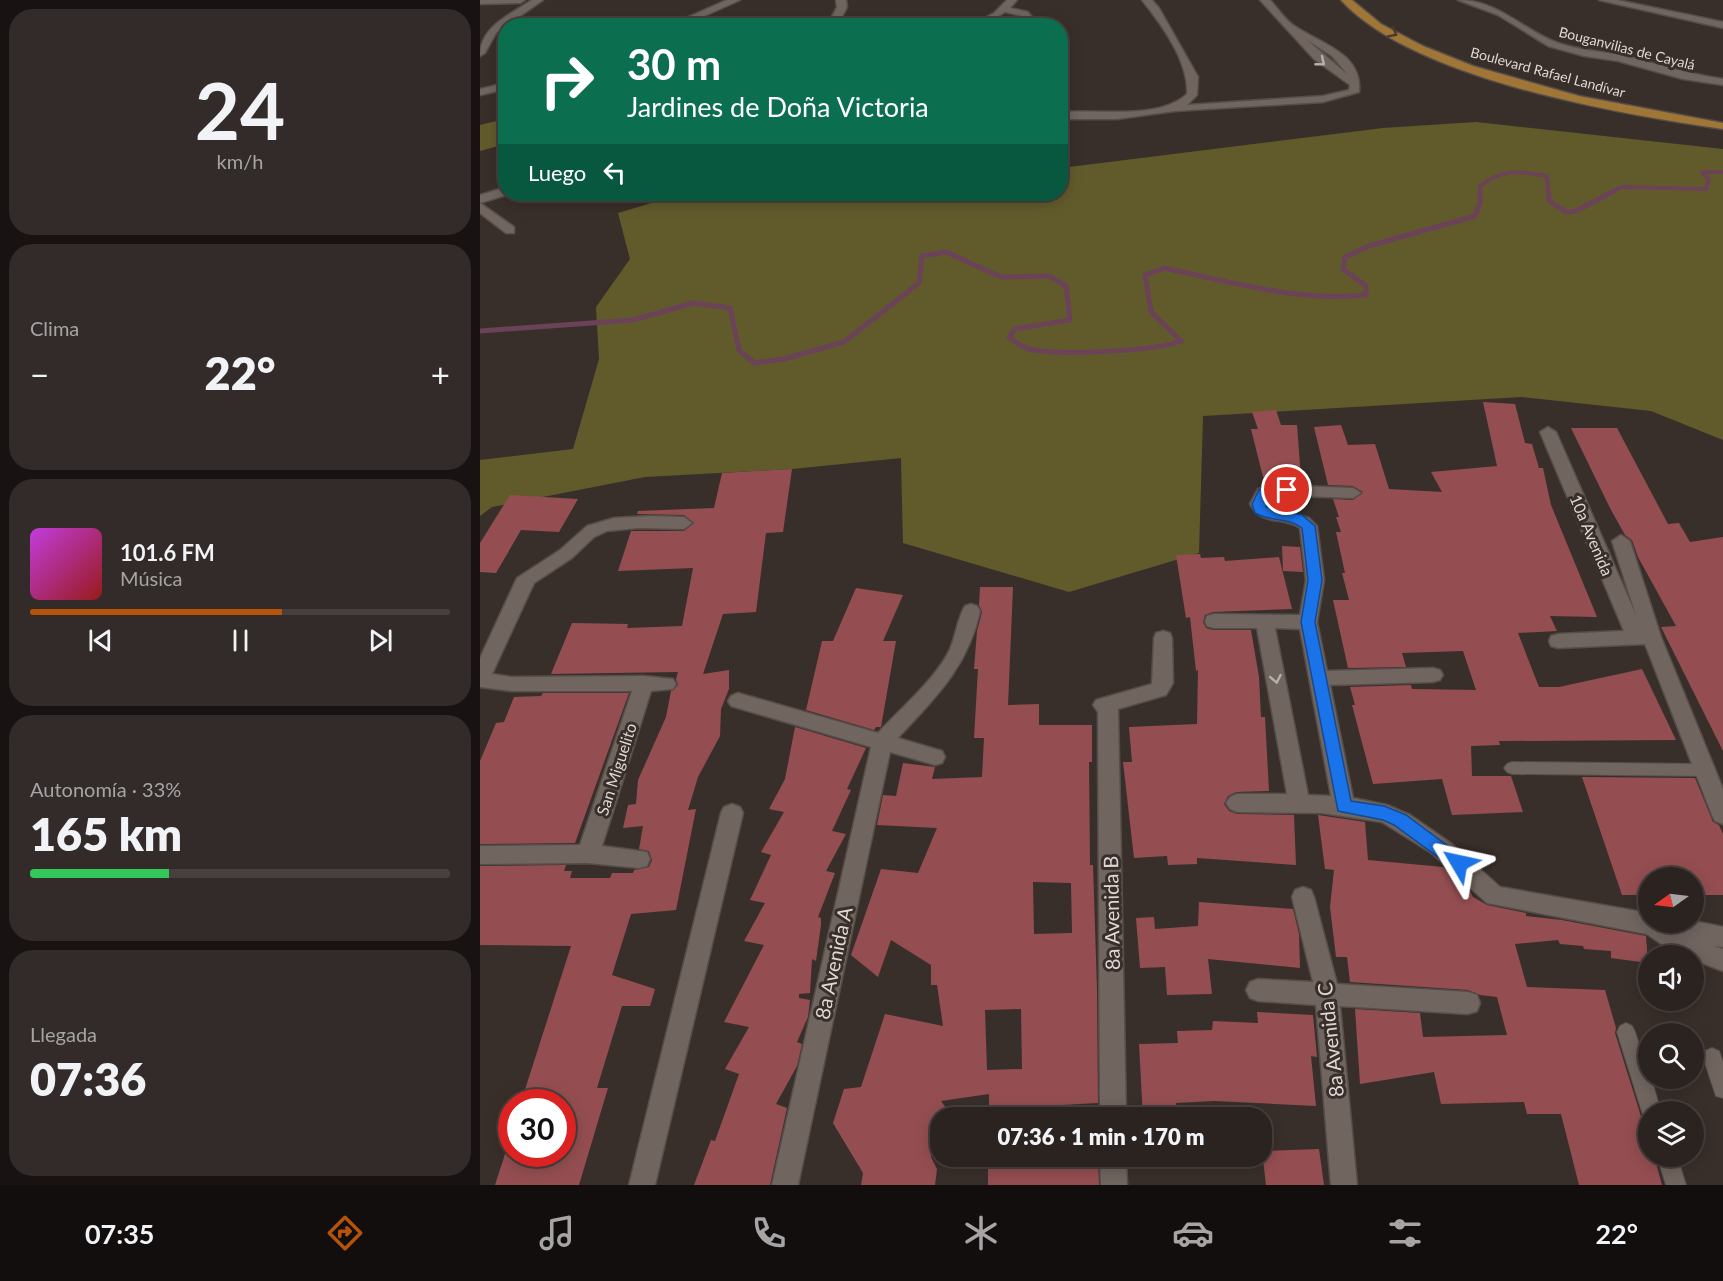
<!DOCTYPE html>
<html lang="es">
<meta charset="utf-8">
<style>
:root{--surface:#2b2320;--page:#332b29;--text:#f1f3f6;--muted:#a6a4a5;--line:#47403e;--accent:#b45309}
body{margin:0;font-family:Lato,sans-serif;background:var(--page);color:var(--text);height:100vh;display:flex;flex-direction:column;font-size:22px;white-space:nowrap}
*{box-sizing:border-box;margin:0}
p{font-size:20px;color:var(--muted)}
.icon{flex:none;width:33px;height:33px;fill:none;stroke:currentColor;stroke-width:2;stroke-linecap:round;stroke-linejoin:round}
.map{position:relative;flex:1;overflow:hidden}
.side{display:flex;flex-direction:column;gap:9px;padding:9px;background:#181312;width:480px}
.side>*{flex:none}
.guide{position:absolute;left:18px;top:18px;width:570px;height:183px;border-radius:24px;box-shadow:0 3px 15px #0003,0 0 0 2px var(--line);background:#0b6e4f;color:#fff;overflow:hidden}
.needle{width:39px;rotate:256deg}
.fabs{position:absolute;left:1158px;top:867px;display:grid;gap:12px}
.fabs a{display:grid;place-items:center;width:66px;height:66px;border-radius:50%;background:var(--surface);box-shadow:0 3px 15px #0003,0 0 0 2px var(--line);font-size:30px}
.speed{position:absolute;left:18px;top:1089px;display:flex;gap:12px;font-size:30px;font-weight:700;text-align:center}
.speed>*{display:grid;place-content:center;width:78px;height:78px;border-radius:50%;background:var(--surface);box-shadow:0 3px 15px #0003,0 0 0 2px var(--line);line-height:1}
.speed .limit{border:9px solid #d22;background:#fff;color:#111}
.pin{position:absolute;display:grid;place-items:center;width:51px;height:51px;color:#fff;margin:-26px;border:3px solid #fff;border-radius:50%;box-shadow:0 2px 6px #0007}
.me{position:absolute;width:66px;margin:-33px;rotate:306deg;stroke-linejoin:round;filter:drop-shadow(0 0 4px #0008)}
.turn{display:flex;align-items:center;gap:21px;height:126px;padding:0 30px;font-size:27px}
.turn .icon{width:78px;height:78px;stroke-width:2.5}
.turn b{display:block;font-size:42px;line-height:51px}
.then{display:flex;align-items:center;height:57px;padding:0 30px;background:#0003;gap:12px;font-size:22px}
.big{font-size:45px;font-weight:800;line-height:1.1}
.side .card{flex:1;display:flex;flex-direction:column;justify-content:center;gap:9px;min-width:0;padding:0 21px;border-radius:24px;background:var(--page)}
.side .dial{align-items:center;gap:0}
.dial b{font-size:78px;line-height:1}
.song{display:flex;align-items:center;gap:18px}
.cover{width:72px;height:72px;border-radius:9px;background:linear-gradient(135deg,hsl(290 70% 55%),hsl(0 70% 35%))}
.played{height:6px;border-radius:3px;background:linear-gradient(90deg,var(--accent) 60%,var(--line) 60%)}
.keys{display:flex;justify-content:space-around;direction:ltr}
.heat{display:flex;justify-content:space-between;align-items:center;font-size:33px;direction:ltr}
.charge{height:9px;border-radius:4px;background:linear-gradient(90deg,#34c759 33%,var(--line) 0)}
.trip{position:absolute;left:450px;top:1107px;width:342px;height:60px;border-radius:24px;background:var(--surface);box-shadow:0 3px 15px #0003,0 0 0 2px var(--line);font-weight:800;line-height:60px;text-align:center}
.menu{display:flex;height:96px;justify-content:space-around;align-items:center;background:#110e0d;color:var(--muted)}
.menu .icon{width:42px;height:42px}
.menu .selected{color:var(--accent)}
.menu b{font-size:27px;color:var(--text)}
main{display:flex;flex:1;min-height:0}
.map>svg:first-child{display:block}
.green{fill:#615b2c}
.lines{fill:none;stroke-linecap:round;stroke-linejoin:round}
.stream-far1{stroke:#6b4258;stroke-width:4}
.stream{stroke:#6b4258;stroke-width:5}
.building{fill:#944e51;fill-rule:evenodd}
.lane-casing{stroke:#554d49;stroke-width:2}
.street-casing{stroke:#554d49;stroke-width:3}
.primary-casing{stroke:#554d49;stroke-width:3}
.lane{fill:#70655f;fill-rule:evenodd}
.street{fill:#70655f;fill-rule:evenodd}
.primary{fill:#9f7636;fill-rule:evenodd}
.oneway{stroke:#483a2c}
.oneway2{stroke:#b8b0ac}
.route{fill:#1a73e8;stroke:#114b97;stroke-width:1.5}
.labels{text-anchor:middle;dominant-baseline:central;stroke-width:6;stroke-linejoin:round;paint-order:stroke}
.far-street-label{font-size:14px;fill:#dfd8d5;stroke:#392f2a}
.street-label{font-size:16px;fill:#dfd8d5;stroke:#392f2a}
.near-street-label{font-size:20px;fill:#dfd8d5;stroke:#392f2a}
</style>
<main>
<section class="side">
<div class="card dial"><b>24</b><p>km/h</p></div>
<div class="card"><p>Clima</p>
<div class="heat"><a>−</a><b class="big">22°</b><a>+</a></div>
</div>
<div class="card">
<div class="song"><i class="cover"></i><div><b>101.6 FM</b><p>Música</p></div></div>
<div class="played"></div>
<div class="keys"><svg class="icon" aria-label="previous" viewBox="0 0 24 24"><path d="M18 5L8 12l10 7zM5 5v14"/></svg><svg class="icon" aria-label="pause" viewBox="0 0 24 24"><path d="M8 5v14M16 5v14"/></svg><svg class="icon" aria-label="next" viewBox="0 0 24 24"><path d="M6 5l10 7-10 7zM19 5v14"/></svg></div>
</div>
<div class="card"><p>Autonomía · 33%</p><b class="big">165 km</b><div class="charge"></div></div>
<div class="card"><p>Llegada</p><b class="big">07:36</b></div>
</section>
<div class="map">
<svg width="1243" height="1185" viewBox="0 0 1243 1185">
<rect width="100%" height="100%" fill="#392f2a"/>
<g class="green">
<polygon points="25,119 25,144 0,151 0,125"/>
<polygon points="996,122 1243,149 1243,440 1171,411 1041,397 723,416 719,553 589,592 423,543 421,458 312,469 165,477 12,507 0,516 0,460 93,449 119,359 116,307 150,259 138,213 202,194 343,194 343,198 377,194 580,194 581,168 903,128"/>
</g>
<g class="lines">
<g class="stream-far1">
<path d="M1000,191V186C1023,168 1040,171 1067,176L1068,191"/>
<polyline points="1133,191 1142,187 1226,189 1229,180 1222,172 1243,172"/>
</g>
<g class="stream">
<polyline points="1068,190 1069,201 1086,212 1096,211 1136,190"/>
<path d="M0,331L153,320L213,303L250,308L259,350L274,363L304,359L364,342L439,283L442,256L466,252L521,277L569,276L586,286L590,320L535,329L529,337C535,341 542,348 549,349C578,356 674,351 701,341L671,312L665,275L685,268C751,282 817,302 886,295V286L863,269L865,257L889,246L995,216L1000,203V190"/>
</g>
</g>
<g class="building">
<polygon points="1003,402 1035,404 1045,443 1052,444 1059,468 1063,468 1071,505 1117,617 1070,616 1077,631 1038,633 1059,687 1079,687 1162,669 1196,740 1024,741 1019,741 1020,745 991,746 992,776 1031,776 1043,812 972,815 962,779 893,784 872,705 875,705 870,687 931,685 932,689 996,690 983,651 922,653 926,667 868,668 853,600 869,600 862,573 865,573 856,532 861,532 856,517 859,517 853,499 873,500 883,492 873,486 848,485 834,427 861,425 868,445 895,444 909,489 962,492 951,472 1017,466"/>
<polygon points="796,410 801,425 817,425 821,478 784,481 771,429 778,429 772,412"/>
<polygon points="1091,428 1137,428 1188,524 1199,523 1210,542 1243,537 1243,751 1181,627 1196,626 1158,557 1152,540 1145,535 1130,508"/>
<polygon points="312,469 303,532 286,533 276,612 243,614 223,674 249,670 249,689 241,709 240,736 218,777 208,810 216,809 196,910 151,914 132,975 175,989 170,1006 142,1006 117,1088 128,1088 99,1185 15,1185 25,1154 82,1154 82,1102 41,1102 91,946 0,945 0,866 86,865 84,871 92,871 90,878 130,878 132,873 153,873 154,870 169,867 172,860 169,851 159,849 163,826 143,828 148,805 156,804 158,780 186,717 191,691 198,685 196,679 198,672 71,674 92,623 148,624 147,628 202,626 213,568 138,571 151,531 204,531 214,523 204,515 157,514 158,511 234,508 242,473"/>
<polygon points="30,495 98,499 79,532 41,530 16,573 0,572 0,543"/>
<polygon points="802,546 820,547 823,572 803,571"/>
<polygon points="720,554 721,558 744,557 745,561 799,557 812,609 733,612 725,615 723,622 726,628 733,630 771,630 779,677 781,717 785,717 789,791 756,792 748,796 744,804 749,811 757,814 814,815 816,865 717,858 717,864 688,865 687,856 654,858 643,762 652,762 649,727 717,724 718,670 716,671 710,617 706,618 696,555"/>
<path d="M500,587H533L528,705L559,704V725H612V762H609L610,865H613L617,990L618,1103L564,1106L565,1118H509V1094L461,1101L473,1118H460V1129L456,1126L451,1157L457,1169L455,1185H381L383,1173L353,1123L364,1089L381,1087L405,1014L463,1026L457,985H451V965L411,940L398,977L371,955L401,869L438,873L457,828L397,825L403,795L416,796L423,763L455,767L452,779L502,777L504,738H494L498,669H494L497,631L502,612L499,605ZM553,882L591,883L592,933L554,934ZM541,1009L542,1069L507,1070L505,1010Z"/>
<polygon points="376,588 423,595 403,641 416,641 401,727 396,727 394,730 326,710 342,641 353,641"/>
<polygon points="63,693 149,693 95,843 0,844 0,761 16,723 24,722 34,697 61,696"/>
<polygon points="315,727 386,748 367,789 371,790 352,831 366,834 346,871 355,873 338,917 341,918 341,925 336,961 332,959 330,993 319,994 319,998 330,1000 328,1017 317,1042 322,1044 317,1066 296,1104 307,1108 290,1185 214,1185 231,1140 235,1141 259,1074 245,1069 269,1027 244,1022 284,945 264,941 285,903 270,900 291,855 281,852 304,812 289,809 305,779"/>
<polygon points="1102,777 1215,778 1233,822 1239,825 1243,834 1243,895 1214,895 1214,878 1168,878 1168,895 1142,895"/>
<polygon points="838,815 885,822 888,860 963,867 990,891 993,897 1007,905 1046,913 1046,916 1082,920 1166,936 1168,963 1131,958 1131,951 1104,949 1103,946 1080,944 1078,940 1035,944 1047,987 1125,990 1136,1028 1135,1033 1168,1139 1168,1156 1174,1156 1182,1185 1099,1185 1081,1114 1047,1114 1044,1102 961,1104 954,1072 880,1084 875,1009 940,1013 943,1037 1027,1035 1017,997 1000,995 988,990 870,982 867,957 856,957 850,907 854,870 845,869"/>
<polygon points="719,902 813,909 819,934 820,968 728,959 732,994 687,995 685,967 660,968 656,918 674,917 675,929 718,926"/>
<polygon points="777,1012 833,1015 837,1057 831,1056 836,1106 734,1101 696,1103 697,1118 663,1118 659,1044 698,1043 697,1031 732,1030 733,1021 778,1023"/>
<polygon points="839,1149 844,1185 786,1185 782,1151"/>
<polygon points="586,1156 618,1156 619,1185 508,1185 508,1169 586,1164"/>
</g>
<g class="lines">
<g class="lane-casing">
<g id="lane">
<polygon points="1032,762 1225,764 1230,766 1233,770 1230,774 1225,776 1032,774 1027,772 1024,768 1027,764"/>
<polygon points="1146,1023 1152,1026 1155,1032 1168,1072 1168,1078 1171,1078 1181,1112 1168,1112 1168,1120 1165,1119 1162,1112 1137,1032 1140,1026"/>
<polygon points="1232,1048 1239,1051 1243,1062 1243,1098 1236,1096 1223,1057 1225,1051"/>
<polygon points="1177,1156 1197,1156 1206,1185 1186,1185"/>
</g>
</g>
<g class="street-casing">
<g id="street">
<polygon points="0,0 45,0 40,3 0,4"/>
<path d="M52,0H63L16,33L5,53L0,56C0,26 30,15 52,0Z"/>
<polygon points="247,0 260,0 202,26 188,26"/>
<polygon points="356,0 366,0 367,7 357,26 347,26 357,7"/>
<polygon points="527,0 537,0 530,8 548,12 559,26 549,26 542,16 525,12 503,26 490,26 514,13"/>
<path d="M662,0H672L679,8L718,77L717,95L707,105L843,96L869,90L870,85L834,59L780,0H790C798,8 806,22 816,27C842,44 883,54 879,92L843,102L695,111L637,119H580V113L586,112C622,109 678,120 707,94C709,62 682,25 662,0ZM827,40L852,56L868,75Z"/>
<path d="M978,0C1019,0 1042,30 1078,43C1098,50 1119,51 1140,55C1175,63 1208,74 1243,79V85L1203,79L1138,61L1104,56L1068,46L1018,15Z"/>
<polygon points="1119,0 1137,0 1243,22 1243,28"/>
<polygon points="580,57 585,60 585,69 580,72"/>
<polygon points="26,83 26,89 0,95 0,89"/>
<polygon points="26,187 26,194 30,194 0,203 0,195"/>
<polygon points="0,203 34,227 34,233 26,233 0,213"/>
<polygon points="1068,427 1076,432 1156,615 1132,541 1141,535 1150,541 1181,637 1243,789 1243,824 1235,821 1232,815 1165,644 1078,648 1071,646 1069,641 1071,636 1078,634 1144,631 1060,432"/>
<path d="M794,485L873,488L881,493L873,498L795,495L790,497L786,504L793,509L829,518L837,526L844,580L837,622L847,671L953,668L960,670L963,675L960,680L953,682L850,685L873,798L907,805L930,815L972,844L1020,887L1168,913V922L1214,921L1243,927V947L1233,946L1243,949V971L1214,960V956L1193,952L1167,934L1007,903L950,852L902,822L842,813L757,812L750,809L746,803L750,797L757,794H807L777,628H734L727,626L725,621L727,616L734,614L820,615L826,580L820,528C802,515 784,528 770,504L778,489ZM795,628L820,629L851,796L828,795Z"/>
<polygon points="170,516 204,517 212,523 204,529 158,528 127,531 114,537 92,558 54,583 12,674 31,677 164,676 193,679 196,684 193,689 171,691 122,846 167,852 170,859 167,866 159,868 108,863 0,864 0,846 100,845 152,691 31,691 0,687 0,658 37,578 80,550 107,526 134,518"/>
<path d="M491,604L497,606L500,611C488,667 455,698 418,738L462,751L465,757L462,763L455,765L410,752L318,1185H292L391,747L251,706L248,701L251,696L258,693L398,733C421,708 450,684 467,655C476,640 476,621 485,606Z"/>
<polygon points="683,631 690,633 692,638 693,683 686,695 638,709 646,1118 620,1118 618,712 613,705 616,700 672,684 674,638 676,633"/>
<polygon points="252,804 260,807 263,813 175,1185 149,1185 241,813 244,807"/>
<polygon points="823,887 831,890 834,897 857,984 988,992 997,995 1000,1003 997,1011 988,1014 860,1006 877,1185 851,1185 836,1005 778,1001 770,998 766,990 770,982 778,979 833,982 812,897 815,890"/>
<polygon points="620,1156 646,1156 647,1185 621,1185"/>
</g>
</g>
<g class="primary-casing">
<path id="primary" d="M861,0H872L901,24L943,46L993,66L1099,96L1243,123V129C1139,114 933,79 861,0Z"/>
</g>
<use href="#lane" class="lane"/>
<use href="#street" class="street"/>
<use href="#primary" class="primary"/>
</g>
<defs><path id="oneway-chevron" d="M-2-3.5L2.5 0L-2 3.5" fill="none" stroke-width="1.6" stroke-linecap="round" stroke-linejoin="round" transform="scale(1.5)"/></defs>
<use class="oneway" href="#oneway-chevron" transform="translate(913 33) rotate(27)"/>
<g class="oneway2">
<use href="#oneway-chevron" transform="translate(841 62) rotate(39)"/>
<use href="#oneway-chevron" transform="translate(796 679) rotate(79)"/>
</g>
<path class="route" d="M789,487L807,486L814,490L807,495L789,496L786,507L822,515L835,526L842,580L835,622L871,801L904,806L926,815L984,858L987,863L984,868L979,870L973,868L914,825L903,820L858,811L821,622L828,580L822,528C808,517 790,522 775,513L772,504L779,490Z"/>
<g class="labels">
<g class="far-street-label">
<text transform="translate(1147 48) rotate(14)">Bouganvilias de Cayalá</text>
<text transform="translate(1068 72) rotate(15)">Boulevard Rafael Landívar</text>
</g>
<g class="street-label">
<text transform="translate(1112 535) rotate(67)">10a Avenida</text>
<text transform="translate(136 769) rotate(-72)">San Miguelito</text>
</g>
<g class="near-street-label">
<text transform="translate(631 913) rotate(-91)">8a Avenida B</text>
<text transform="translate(353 963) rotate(-78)">8a Avenida A</text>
<text transform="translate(850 1040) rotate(-96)">8a Avenida C</text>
</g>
</g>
</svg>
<div class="fabs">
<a><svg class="needle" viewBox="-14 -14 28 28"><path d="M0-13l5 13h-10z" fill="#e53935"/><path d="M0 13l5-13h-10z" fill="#a6a4a5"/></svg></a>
<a><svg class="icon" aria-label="sound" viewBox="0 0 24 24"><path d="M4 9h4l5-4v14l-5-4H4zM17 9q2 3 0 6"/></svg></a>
<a><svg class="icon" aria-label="search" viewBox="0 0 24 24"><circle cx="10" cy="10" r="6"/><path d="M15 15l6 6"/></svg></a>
<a><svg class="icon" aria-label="layers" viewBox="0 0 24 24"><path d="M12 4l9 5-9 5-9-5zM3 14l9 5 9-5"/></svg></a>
</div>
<div class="speed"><div class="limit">30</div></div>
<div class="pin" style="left:807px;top:490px;background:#d93025"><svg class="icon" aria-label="arrive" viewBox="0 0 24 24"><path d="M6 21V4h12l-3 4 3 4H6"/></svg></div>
<svg class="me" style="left:979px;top:863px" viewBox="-20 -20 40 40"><path d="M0-17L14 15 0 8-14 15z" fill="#1a73e8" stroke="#fff" stroke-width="4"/></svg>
<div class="trip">07:36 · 1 min · 170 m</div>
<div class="guide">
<div class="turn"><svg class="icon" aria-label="right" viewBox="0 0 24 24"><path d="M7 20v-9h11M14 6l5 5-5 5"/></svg><div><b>30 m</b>Jardines de Doña Victoria</div></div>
<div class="then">Luego<svg class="icon" aria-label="left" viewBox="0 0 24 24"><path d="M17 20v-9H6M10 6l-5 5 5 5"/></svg></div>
</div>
</div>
</main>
<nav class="menu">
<b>07:35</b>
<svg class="icon selected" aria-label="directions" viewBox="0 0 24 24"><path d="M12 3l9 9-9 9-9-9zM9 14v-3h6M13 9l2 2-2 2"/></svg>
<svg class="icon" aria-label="music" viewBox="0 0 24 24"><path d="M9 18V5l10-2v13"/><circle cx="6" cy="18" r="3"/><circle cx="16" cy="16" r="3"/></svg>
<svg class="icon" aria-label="phone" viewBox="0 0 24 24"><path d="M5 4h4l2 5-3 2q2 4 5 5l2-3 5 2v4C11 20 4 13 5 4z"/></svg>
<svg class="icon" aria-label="climate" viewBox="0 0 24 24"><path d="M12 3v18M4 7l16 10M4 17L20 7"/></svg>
<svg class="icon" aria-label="car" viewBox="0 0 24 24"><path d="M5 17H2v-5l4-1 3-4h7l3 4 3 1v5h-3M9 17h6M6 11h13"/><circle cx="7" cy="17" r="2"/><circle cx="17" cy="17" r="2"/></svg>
<svg class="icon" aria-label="filters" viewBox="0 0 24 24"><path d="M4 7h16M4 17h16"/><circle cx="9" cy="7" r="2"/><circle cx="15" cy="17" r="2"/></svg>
<b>22°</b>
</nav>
